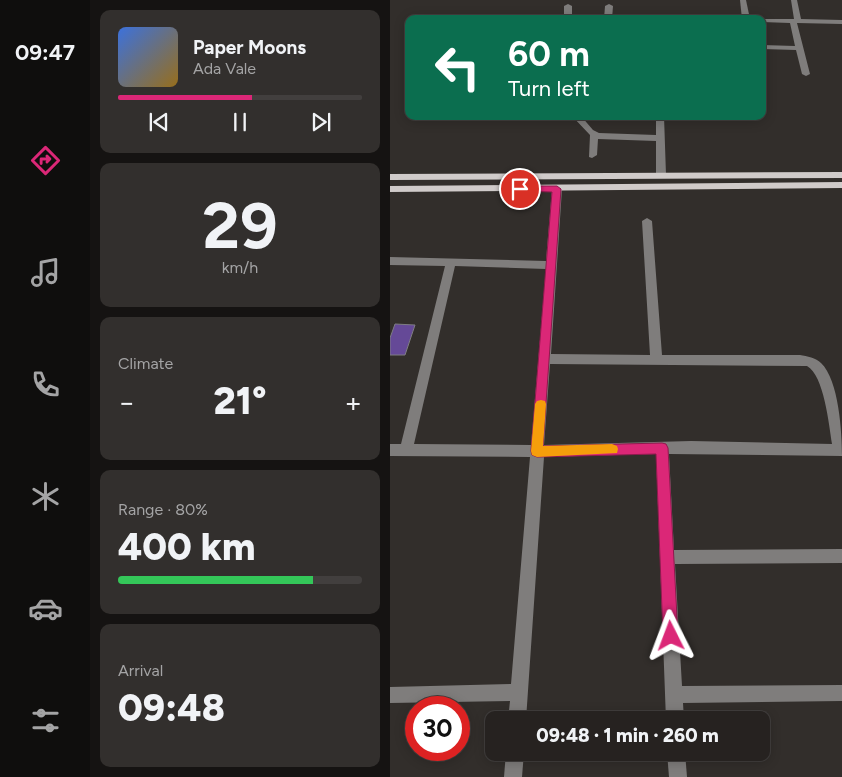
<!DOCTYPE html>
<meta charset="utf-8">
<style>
:root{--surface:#262220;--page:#322f2d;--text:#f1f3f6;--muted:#a4a4a5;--line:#423f3e;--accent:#db2777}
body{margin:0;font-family:Figtree,sans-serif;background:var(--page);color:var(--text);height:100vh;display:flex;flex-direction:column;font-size:19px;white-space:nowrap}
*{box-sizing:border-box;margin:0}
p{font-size:16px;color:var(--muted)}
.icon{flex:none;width:28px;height:28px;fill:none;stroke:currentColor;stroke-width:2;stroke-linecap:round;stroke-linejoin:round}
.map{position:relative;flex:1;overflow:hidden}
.drawer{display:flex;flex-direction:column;gap:10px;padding:10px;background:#151312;width:300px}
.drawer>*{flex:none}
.guide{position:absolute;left:15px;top:15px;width:361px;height:105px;border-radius:10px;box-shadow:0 2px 12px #0003,0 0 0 1px var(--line);background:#0b6e4f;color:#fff;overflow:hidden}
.speed{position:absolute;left:15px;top:696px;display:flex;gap:10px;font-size:25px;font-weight:700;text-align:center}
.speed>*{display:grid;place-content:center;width:65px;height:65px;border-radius:50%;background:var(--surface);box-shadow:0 2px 12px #0003,0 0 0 1px var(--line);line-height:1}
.speed .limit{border:8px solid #d22;background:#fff;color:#111}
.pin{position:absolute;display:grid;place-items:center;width:42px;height:42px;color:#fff;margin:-21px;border:2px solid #fff;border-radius:50%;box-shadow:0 1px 5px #0007}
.me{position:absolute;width:55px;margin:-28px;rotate:357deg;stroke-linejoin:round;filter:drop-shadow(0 0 4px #0008)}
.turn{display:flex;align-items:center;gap:18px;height:105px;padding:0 20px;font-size:22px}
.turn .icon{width:65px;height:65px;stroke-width:2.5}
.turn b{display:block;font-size:35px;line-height:42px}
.big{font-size:38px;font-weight:800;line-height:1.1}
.drawer .widget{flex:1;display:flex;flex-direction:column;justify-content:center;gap:8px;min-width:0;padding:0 18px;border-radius:10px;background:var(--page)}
.drawer .dial{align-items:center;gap:0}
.dial b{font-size:65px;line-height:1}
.song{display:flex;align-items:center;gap:15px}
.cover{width:60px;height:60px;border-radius:8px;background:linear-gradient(135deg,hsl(220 70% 55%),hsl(40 70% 35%))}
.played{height:5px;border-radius:2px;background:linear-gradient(90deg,var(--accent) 55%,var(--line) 55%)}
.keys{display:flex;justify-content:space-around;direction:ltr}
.heat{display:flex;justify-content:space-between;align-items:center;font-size:28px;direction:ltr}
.charge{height:8px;border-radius:4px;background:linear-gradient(90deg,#34c759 80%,var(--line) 0)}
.trip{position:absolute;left:95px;top:711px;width:285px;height:50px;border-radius:10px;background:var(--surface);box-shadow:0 2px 12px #0003,0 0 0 1px var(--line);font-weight:800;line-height:50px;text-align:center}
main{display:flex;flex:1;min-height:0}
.menu{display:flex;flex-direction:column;width:90px;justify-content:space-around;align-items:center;background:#0f0e0d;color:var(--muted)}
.menu .icon{width:35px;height:35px}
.menu .on{color:var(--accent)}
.menu b{font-size:22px;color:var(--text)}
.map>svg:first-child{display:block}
.building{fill:#654997;stroke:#7e7d82}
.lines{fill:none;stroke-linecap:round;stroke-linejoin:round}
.minor{fill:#7f7d7c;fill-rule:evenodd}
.major{fill:#d0cbca;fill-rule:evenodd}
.route{fill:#db2777;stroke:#8e194d}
.slow{fill:#f59e0b}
</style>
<main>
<nav class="menu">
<b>09:47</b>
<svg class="icon on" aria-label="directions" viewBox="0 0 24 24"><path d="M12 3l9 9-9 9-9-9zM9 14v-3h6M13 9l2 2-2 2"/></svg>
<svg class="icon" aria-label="music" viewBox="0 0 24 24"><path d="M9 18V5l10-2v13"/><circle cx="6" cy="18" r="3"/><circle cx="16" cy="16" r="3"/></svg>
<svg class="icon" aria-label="phone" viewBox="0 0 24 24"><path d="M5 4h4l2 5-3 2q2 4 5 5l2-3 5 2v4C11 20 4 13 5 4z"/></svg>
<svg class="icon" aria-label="climate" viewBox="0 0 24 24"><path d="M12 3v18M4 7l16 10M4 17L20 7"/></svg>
<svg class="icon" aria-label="car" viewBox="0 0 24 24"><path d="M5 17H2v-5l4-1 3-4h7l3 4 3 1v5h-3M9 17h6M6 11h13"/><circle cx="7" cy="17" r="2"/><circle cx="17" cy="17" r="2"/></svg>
<svg class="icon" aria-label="filters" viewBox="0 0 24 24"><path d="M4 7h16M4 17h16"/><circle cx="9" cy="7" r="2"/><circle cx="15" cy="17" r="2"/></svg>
</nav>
<section class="drawer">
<div class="widget">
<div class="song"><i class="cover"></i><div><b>Paper Moons</b><p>Ada Vale</p></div></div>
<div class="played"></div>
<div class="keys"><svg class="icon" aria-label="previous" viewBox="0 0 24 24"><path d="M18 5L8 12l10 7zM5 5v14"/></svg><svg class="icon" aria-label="pause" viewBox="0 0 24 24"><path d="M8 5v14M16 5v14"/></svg><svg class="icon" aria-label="next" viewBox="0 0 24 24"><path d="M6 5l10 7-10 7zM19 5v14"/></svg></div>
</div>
<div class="widget dial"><b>29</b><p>km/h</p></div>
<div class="widget"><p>Climate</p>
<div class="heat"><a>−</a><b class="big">21°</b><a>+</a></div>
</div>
<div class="widget"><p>Range · 80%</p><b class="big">400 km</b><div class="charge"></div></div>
<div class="widget"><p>Arrival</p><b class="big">09:48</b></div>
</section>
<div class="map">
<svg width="452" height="777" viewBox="0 0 452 777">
<rect width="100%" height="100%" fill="#322e2b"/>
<polygon class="building" points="5,324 25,325 15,355 0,355 0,338"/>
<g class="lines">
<g class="minor">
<polygon points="350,0 356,0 360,19 352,19"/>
<polygon points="401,0 407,0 411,19 452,20 452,24 407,23 420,74 416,76 412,74 406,50 372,49 372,45 405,46 400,23 372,22 372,19 369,19 404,19"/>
<polygon points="178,4 182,6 182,19 174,19 174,6"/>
<polygon points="219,4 223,6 222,19 214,19 215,6"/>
<polygon points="267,16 286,19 267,19"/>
<polygon points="372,70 376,72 376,76 372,76"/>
<polygon points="182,116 191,116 203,130 209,133 266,135 266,116 274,116 276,175 271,178 266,175 266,141 208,139 207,155 202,158 199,157 200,135"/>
<path d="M167,186L172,189L161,354L260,355L252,221L257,218L262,221L272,355H410C417,356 426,358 431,363C449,380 452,433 452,456L279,454L284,550L452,549V563L285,564L292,686L452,685V701L293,703L294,720H276L266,454L154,457L136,720H118L120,701L0,703V687L121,684L140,457L0,456V444H11L55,266L0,265V257L156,261L162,189ZM65,266L156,269L141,445L24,444ZM160,364L417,366C434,375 439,425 442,444L301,441L154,445Z"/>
<polygon points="116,752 134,752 132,777 114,777"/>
<polygon points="277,752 295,752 297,777 279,777"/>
</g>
<g class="major">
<polygon points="452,172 452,178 0,180 0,174"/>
<polygon points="452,182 452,188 0,192 0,186"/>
</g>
</g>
<polygon class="route" points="130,186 167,186 171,189 153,446 272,443 276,444 278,448 288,636 286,641 281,643 276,641 273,636 266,454 147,457 142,455 141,451 162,192 126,191 125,189"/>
<polygon class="slow" points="151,400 155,401 156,404 153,446 222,444 227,446 228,449 227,453 147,457 142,455 141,451 145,404 147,401"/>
</svg>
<div class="speed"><div class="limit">30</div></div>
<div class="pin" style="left:130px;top:189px;background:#d93025"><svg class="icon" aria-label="arrive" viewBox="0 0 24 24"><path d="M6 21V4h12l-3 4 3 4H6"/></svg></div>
<svg class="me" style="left:281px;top:636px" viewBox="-20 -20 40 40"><path d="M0-17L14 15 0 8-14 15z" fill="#db2777" stroke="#fff" stroke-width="4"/></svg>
<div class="trip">09:48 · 1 min · 260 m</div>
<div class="guide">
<div class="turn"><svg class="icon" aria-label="left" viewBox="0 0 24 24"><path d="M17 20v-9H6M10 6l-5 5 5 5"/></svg><div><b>60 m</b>Turn left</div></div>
</div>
</div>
</main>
